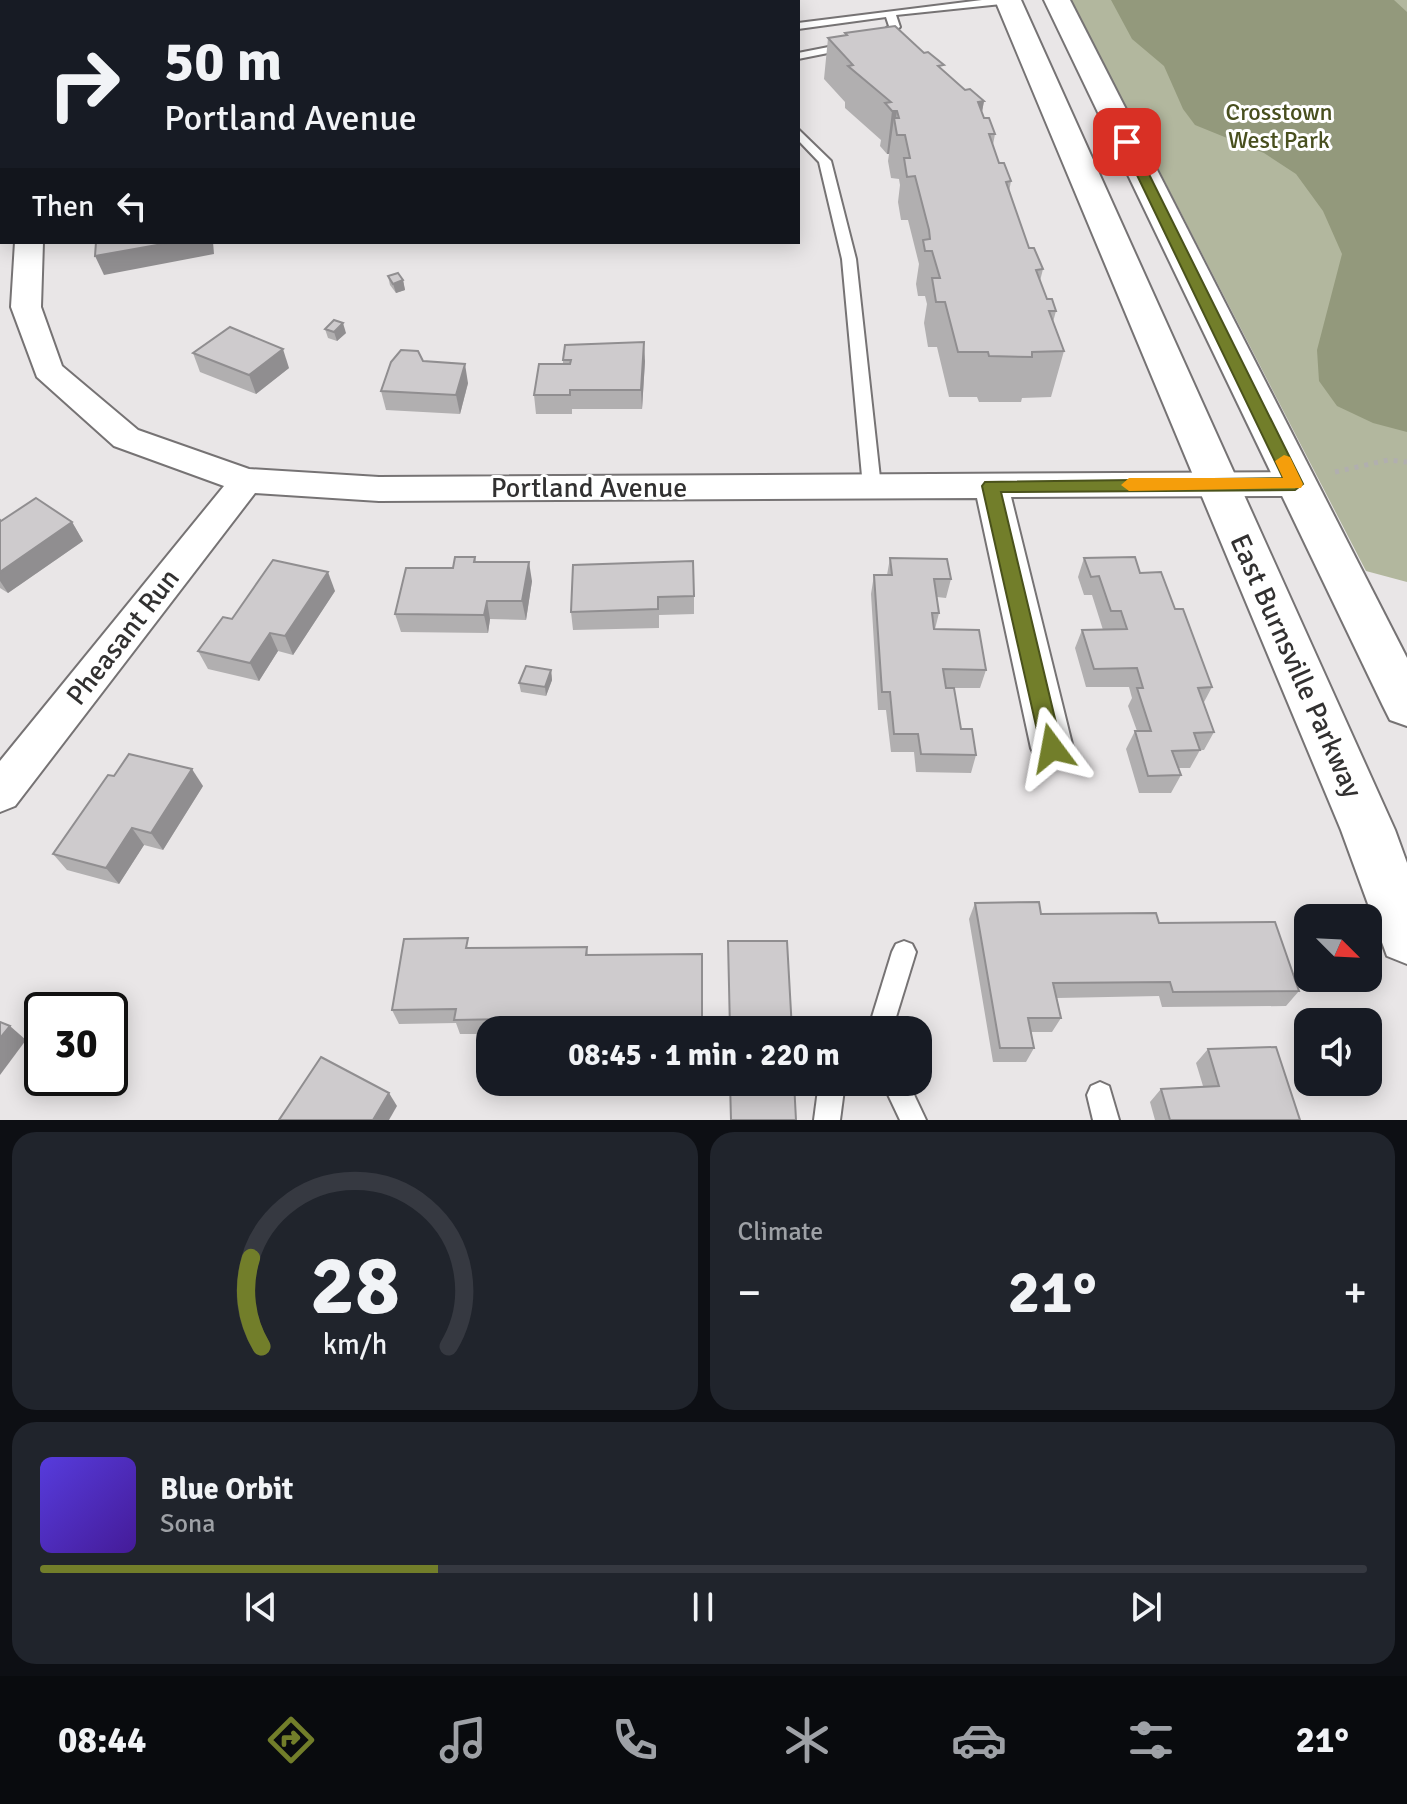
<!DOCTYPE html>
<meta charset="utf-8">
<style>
:root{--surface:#171b24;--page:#20242c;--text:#f1f3f6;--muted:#9ea1a6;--line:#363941;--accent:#727e2a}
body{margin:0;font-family:Signika,sans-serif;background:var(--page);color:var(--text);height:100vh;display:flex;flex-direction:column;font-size:30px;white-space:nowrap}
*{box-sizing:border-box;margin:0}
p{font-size:26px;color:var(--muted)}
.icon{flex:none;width:44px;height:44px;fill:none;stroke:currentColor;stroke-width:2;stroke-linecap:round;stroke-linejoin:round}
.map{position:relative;height:1120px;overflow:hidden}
.details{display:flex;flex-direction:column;gap:12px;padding:12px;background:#0d0f14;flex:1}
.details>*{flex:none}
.hud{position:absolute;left:0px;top:0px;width:800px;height:244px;box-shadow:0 4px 20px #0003;background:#171b24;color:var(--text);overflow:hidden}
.needle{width:52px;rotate:114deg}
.fabs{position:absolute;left:1294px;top:904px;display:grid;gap:16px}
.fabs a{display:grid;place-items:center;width:88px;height:88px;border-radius:16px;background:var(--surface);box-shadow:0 4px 20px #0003;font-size:40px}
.speed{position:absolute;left:24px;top:992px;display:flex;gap:16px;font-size:40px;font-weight:700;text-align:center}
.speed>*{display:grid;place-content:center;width:104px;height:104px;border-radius:50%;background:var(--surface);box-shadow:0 4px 20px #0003;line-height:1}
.speed .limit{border:4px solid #111;border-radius:12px;background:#fff;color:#111}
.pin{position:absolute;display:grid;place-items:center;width:68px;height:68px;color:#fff;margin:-34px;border-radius:16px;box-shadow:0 4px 12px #0006}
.me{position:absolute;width:88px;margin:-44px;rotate:347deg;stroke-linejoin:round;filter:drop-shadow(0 0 6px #0008)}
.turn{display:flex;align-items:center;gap:28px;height:168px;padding:0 32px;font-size:36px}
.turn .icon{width:104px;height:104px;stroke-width:2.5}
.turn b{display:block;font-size:56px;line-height:68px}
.then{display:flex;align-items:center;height:76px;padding:0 32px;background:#0003;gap:16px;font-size:30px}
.big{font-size:60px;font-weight:800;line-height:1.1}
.details .widget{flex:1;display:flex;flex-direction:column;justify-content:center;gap:12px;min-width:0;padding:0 28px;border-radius:24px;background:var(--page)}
.details .dial{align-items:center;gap:0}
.dial svg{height:208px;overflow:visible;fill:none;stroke:var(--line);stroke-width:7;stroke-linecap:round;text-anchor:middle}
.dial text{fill:var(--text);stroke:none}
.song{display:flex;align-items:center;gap:24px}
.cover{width:96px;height:96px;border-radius:12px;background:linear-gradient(135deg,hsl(250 70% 55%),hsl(260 70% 35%))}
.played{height:8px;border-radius:4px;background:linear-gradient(90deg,var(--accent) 30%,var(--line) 30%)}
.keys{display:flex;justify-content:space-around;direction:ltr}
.heat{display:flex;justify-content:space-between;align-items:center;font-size:44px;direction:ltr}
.details .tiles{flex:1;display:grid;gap:12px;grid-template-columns:1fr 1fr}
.widget:last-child{grid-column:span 2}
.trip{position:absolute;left:476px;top:1016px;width:456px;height:80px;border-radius:24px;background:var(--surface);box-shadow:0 4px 20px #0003;font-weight:800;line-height:80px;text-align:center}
.tabs{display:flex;height:128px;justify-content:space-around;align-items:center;background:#090b0e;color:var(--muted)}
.tabs .icon{width:56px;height:56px}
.tabs .current{color:var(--accent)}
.tabs b{font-size:36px;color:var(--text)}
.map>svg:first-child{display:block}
.green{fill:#b2b79e}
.water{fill:#93997c}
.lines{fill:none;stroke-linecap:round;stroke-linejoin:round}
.lane-casing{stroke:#767374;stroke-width:4}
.street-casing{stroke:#767374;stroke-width:4}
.secondary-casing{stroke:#767374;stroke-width:4}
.path{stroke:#b1afaf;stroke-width:5;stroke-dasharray:4 6;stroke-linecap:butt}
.lane{fill:#fff;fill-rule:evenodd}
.street{fill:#fff;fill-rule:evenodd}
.secondary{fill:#fff;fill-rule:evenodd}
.wall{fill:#b1afb0}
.shaded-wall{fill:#908e90}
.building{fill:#cecbcd;stroke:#908e90;stroke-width:2}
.route{fill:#727e2a;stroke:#4a521b;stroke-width:2}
.slow{fill:#f59e0b}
.labels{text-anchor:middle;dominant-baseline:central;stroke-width:6;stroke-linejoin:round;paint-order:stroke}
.far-park-label{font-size:24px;fill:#484f1e;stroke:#fff}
.street-label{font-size:28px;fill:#323131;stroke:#fff}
</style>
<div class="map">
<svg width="1407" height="1120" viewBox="0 0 1407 1120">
<rect width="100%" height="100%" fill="#e9e6e7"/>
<polygon class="green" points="1071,0 1407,0 1407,582 1366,571"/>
<polygon class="water" points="1111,0 1394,0 1407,12 1407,432 1373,423 1337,406 1319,381 1317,350 1342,254 1323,211 1296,174 1264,153 1195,125 1183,109 1164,66 1132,39"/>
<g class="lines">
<g class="lane-casing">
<g id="lane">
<polygon points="982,0 1016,0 1011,3 896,15 900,27 878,42 873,39 889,26 886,17 798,29 798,23"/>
<polygon points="849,43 853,44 853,48 798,59 798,53"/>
<polygon points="798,129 831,161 856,259 881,487 872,493 863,487 842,259 819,162 798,140"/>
<polygon points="904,941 912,944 916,952 892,1030 868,1030 892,952 896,944"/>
<polygon points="819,1082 845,1082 840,1120 814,1120"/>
<polygon points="882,1082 908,1082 926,1120 900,1120"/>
<polygon points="1100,1082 1109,1086 1119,1120 1093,1120 1087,1095 1091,1086"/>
</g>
</g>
<g class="street-casing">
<g id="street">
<polygon points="13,0 35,0 36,2 14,2"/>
<polygon points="15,242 43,242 41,307 62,366 138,430 249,469 379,477 1295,472 1307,476 1312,484 1307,492 1295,496 1011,497 1073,748 1067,760 1052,765 1037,760 1031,748 977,498 379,501 255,493 15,806 0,812 0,761 224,486 114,446 37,377 11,307"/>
</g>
</g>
<g class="secondary-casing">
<g id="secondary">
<polygon points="995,0 1021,0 1395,830 1407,863 1407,964 1387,956 1341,830"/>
<polygon points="1044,0 1070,0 1407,658 1407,726 1390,720 1383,706"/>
</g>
</g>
<polyline class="path" points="1335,472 1388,460 1407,462"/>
<use href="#lane" class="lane"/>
<use href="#street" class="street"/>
<use href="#secondary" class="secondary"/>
</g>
<g class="wall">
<polygon points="221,0 313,0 307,2 221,2"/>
<polygon points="685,0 756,0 754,2 685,2"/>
<polygon points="845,33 943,70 965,90 984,101 982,112 984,118 995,134 993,145 999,163 1011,181 1009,192 1029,248 1043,269 1040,281 1047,299 1056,311 1053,322 1064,351 1051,397 1022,398 1021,402 979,402 977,397 949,397 937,347 928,347 924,323 927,304 925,296 918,296 916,284 919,264 908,220 901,220 898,202 900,185 899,179 891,178 888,161 889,154 887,154 880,146 881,140 845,108 845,102 824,79 828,38 845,35"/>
<polygon points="388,276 403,280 405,290 396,293 390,285"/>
<polygon points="325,329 346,333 337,341 328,338"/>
<polygon points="193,353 289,368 256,394 200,372"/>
<polygon points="563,360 645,361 642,409 572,409 572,414 536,414 534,395 563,364"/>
<polygon points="423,361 468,383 460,414 386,410 381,391"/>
<polygon points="0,520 72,522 83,541 8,593 0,588"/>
<polygon points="475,557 476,562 532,581 526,620 490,619 488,633 401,632 395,614 453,568"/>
<polygon points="890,558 951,579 946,598 937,597 939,613 935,629 986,670 980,688 946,688 961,729 976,755 971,773 916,772 914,752 891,752 886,710 878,710 871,594 874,575 887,575"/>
<polygon points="1084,558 1140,573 1175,609 1212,687 1203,704 1214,732 1204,750 1200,750 1190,768 1178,768 1181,775 1171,793 1139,793 1126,749 1135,731 1137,731 1128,706 1132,698 1129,687 1086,687 1075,648 1082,630 1103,630 1092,595 1084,595 1078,577"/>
<polygon points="573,565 694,596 694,614 659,615 659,628 573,630 571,612"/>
<polygon points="335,591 293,655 278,651 259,681 208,669 198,651 232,619"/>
<polygon points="551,670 552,680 546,696 521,692 519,683"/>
<polygon points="203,786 163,850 144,845 119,884 67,870 53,854"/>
<polygon points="975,903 1041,914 1159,923 1299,991 1286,1006 1162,1007 1159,996 1057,998 1061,1018 1052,1032 1030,1032 1034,1048 1026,1062 993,1062 969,919"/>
<polygon points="587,947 588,955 702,954 702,1030 490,1030 490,1034 460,1034 456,1023 399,1024 392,1010 471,948"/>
<polygon points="1208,1049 1300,1120 1155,1120 1150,1102 1161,1089 1203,1086 1196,1063"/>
</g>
<g class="shaded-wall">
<polygon points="236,0 277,0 277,2 233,2 233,1"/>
<polygon points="281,0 313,0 307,2 281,2"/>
<polygon points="984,101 976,144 978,102"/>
<polygon points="892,111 897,111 895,126 894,118 889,154 887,154"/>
<polygon points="174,242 213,242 214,254 104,275 95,256"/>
<polygon points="403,280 405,290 396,293 393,284"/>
<polygon points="343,323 346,333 337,341 334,332"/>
<polygon points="644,342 645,361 642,409 641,390"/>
<polygon points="283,349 289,368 256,394 249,375"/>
<polygon points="465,364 468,383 460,414 456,395"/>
<polygon points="72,522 83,541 8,593 0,581 0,572"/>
<polygon points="529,562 532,581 526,620 522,601"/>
<polygon points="328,572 335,591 293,655 285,636"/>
<polygon points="487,601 490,619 488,633 484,615"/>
<polygon points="270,633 278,651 259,681 250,663"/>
<polygon points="551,670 552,680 546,696 545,687"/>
<polygon points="192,769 203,786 163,850 151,833"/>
<polygon points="132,828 144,845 119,884 106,868"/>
<polygon points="10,1026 26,1040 0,1075 0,1038"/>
<polygon points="389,1093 397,1106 389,1120 373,1120"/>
</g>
<g class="building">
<polygon points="175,0 188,0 189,2 166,2"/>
<polygon points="895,26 924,53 928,52 944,65 938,66 965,90 970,89 984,101 978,102 984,118 989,118 995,134 989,134 999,163 1004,163 1011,181 1006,182 1029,248 1034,248 1043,269 1036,270 1047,299 1052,299 1056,311 1049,311 1064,351 1032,352 1032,357 989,356 988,352 958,352 945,302 936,302 932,278 940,278 932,251 925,251 923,240 930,239 929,230 915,176 907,177 904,158 910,158 905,135 897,135 894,118 899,118 897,111 892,111 885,103 891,102 848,66 853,65 828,38 847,35 845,33"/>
<polygon points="96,242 174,242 95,256"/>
<polygon points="398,273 403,280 393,284 388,276"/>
<polygon points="334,320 343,323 334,332 325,329"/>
<polygon points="230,327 283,349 249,375 193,353"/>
<polygon points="644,342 641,390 570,390 570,395 534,395 539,364 570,364 571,360 563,360 565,345"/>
<polygon points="401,350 418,351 423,361 465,364 456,395 381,391 391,362"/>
<polygon points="36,498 72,522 0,572 0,520 1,521"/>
<polygon points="455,557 475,557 474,562 529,562 522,601 487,601 484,615 395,614 406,568 453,568"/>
<polygon points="1135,557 1140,573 1161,572 1175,609 1183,609 1212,687 1198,688 1214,732 1194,733 1200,750 1172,751 1181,775 1148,776 1135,731 1151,731 1137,688 1143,688 1137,668 1094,669 1082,630 1127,629 1121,611 1111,611 1099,576 1091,577 1084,558"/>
<polygon points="890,558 947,559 951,579 934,579 939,613 932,613 934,629 979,630 986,670 943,669 946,688 954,688 961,729 972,729 976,755 921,754 918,734 894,734 890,692 882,692 874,575 892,575"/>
<polygon points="273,560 328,572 285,636 270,633 250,663 198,651 223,617 232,619"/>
<polygon points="693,561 694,596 658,597 658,609 571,612 573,565"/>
<polygon points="526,666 551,670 545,687 519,683"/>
<polygon points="129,754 192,769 151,833 132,828 106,868 53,854 108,775 114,776"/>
<polygon points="1039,902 1041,914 1156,913 1159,923 1275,922 1299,991 1173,992 1170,982 1053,983 1061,1018 1028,1018 1034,1048 1000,1048 975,903"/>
<polygon points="468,938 466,948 587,947 586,955 702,954 702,1029 578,1030 579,1018 454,1020 456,1009 392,1010 404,939"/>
<polygon points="728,941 787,941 792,1030 730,1030"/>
<polygon points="0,1022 10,1026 0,1038"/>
<polygon points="1276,1047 1300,1120 1170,1120 1161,1089 1219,1086 1208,1049"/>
<polygon points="321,1057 389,1093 373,1120 279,1120"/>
<polygon points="730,1082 794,1082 796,1120 731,1120"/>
</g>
<polygon class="route" points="1127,139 1133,142 1303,484 1295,490 1001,492 1062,748 1059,754 1052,757 1044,754 1041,748 982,486 985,482 1283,478 1121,142"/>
<polygon class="slow" points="1284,455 1290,457 1303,484 1301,488 1129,491 1121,485 1129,478 1283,478 1275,461"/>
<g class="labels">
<g class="far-park-label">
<text x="1279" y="112">Crosstown<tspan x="1279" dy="28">West Park</tspan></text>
</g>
<g class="street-label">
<text x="589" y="488">Portland Avenue</text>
<text transform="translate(123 637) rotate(-52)">Pheasant Run</text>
<text transform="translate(1296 666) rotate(66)">East Burnsville Parkway</text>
</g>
</g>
</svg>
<div class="fabs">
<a><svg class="needle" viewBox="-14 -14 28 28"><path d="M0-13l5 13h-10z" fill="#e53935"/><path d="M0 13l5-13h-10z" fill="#9ea1a6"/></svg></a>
<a><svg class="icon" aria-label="sound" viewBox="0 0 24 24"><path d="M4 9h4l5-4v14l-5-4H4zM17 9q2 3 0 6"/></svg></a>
</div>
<div class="speed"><div class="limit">30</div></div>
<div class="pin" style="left:1127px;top:142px;background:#d93025"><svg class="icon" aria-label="arrive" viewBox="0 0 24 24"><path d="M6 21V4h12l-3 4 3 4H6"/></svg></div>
<svg class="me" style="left:1052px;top:748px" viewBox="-20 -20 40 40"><path d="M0-17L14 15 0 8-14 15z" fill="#727e2a" stroke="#fff" stroke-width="4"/></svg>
<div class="trip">08:45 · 1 min · 220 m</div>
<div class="hud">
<div class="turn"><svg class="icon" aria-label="right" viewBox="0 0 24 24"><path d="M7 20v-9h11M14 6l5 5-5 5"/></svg><div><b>50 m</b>Portland Avenue</div></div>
<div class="then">Then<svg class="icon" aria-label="left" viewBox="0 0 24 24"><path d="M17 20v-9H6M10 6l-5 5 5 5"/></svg></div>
</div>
</div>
<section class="details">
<div class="tiles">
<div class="widget dial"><svg viewBox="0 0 100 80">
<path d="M14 69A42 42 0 1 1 86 69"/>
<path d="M14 69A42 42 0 0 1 10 35" stroke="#727e2a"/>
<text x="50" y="56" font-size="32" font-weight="700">28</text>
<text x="50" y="72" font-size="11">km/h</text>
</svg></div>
<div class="widget"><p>Climate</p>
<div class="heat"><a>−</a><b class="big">21°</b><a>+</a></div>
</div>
<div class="widget">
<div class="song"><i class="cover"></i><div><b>Blue Orbit</b><p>Sona</p></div></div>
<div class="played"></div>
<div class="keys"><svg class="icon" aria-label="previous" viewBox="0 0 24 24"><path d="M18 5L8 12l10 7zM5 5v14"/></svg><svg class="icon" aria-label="pause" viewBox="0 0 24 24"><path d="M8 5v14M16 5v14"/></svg><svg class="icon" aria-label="next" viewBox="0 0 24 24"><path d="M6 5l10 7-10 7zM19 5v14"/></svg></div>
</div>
</div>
</section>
<nav class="tabs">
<b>08:44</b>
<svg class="icon current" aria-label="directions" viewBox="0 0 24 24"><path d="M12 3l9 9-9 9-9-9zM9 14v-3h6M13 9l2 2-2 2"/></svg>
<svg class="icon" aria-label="music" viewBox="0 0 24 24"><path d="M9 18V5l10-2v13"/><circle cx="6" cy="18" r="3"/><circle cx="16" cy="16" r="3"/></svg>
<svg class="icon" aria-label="phone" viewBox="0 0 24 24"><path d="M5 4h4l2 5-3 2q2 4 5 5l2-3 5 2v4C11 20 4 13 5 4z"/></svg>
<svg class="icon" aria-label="climate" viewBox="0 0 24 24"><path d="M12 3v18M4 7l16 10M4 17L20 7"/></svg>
<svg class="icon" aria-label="car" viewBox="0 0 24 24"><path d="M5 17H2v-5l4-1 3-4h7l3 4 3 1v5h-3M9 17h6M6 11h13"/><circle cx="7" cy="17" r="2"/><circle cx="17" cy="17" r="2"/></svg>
<svg class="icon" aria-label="filters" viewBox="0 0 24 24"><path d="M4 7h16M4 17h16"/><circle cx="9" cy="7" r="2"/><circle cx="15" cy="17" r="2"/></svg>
<b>21°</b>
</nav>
